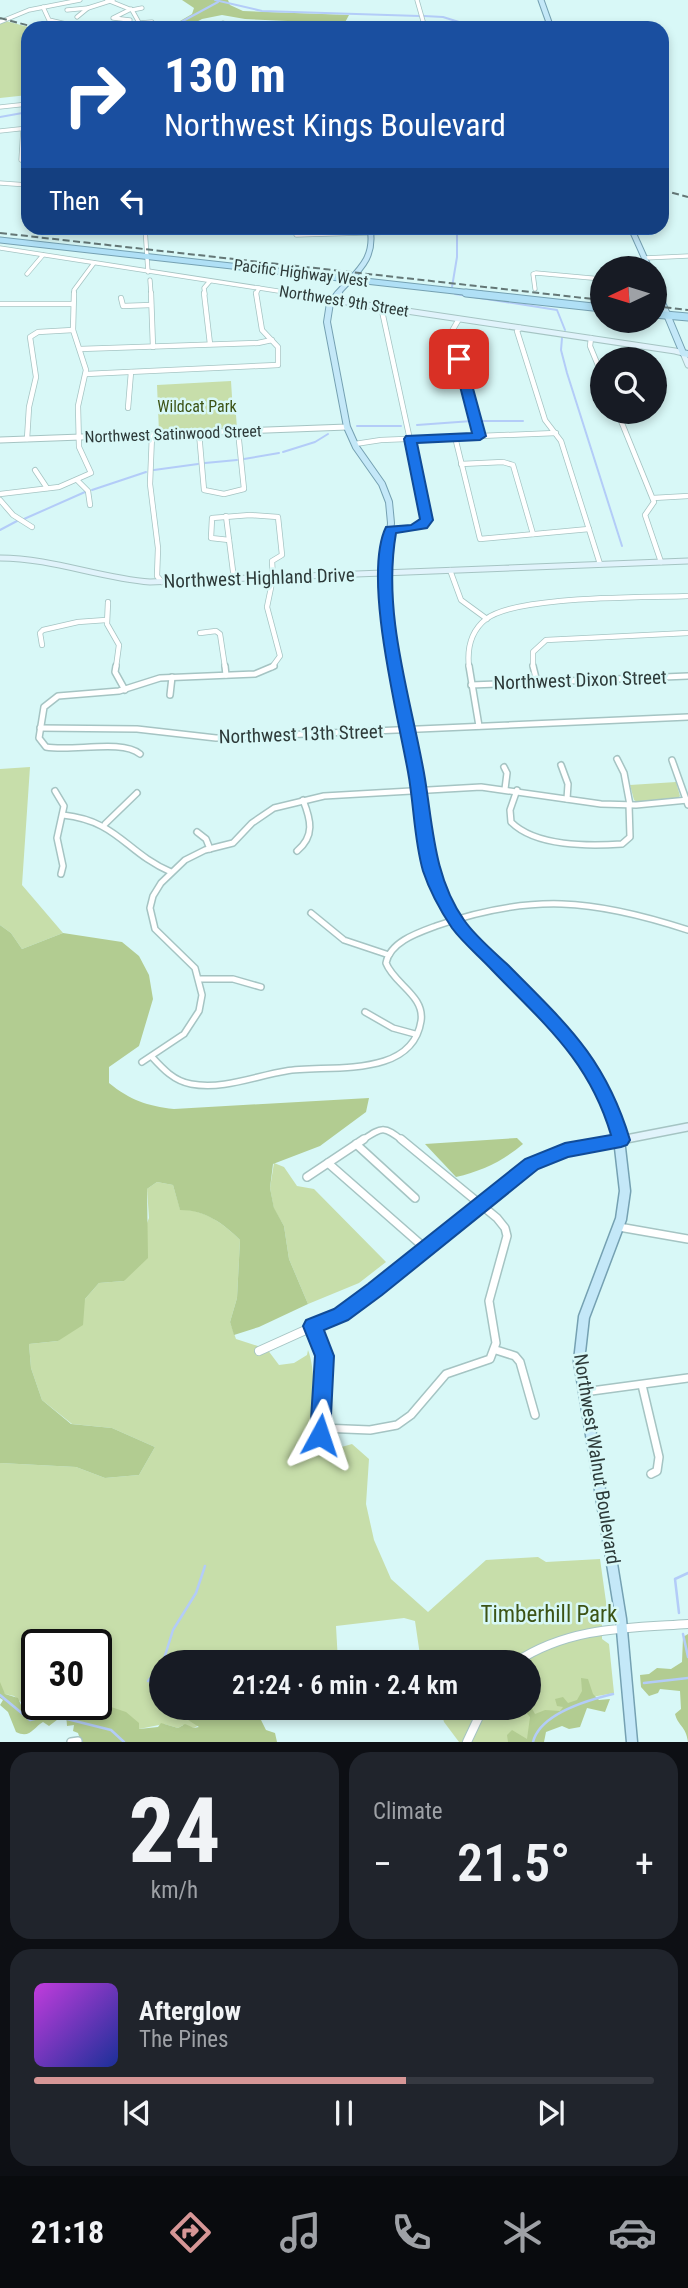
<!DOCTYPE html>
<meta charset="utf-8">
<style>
:root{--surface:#171b24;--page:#20242c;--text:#f1f3f6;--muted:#9ea1a6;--line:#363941;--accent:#d69696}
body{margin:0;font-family:"Roboto Condensed",sans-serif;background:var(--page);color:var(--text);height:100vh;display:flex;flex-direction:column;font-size:26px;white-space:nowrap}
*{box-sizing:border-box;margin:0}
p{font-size:23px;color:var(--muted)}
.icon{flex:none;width:38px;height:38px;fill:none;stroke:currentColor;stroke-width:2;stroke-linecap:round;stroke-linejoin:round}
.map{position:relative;height:1742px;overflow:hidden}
.sheet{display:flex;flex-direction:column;gap:10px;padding:10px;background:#0d0f14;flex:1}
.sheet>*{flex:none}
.top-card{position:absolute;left:21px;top:21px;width:648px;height:214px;border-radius:21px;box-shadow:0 4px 10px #0003;background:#1a4fa0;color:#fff;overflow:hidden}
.needle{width:46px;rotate:266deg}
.buttons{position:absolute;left:590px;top:256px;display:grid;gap:14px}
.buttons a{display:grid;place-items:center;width:77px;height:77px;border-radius:50%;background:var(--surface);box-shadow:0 4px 10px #0003;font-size:35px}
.speed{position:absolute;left:21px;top:1629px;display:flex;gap:14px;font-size:35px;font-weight:700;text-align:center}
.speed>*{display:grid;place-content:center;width:91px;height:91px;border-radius:50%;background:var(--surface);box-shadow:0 4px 10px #0003;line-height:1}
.speed .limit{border:4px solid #111;border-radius:10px;background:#fff;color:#111}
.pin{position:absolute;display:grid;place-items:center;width:60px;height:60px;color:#fff;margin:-30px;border-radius:14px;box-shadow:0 4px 10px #0006}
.me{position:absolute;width:77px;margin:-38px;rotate:5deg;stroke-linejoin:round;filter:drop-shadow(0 0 5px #0008)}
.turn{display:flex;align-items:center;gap:24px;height:147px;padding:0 28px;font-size:32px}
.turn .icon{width:91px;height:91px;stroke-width:2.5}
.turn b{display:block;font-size:49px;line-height:60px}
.then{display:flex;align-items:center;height:66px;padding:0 28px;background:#0003;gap:14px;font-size:26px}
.big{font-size:52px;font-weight:600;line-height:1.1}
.sheet .widget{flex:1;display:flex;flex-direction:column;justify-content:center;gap:10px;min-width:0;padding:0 24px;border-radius:21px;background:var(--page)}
.sheet .dial{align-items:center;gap:0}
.dial b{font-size:91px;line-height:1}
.song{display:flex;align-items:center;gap:21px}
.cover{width:84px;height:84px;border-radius:10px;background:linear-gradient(135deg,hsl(290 70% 55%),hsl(230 70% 35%))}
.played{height:7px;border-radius:4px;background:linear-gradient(90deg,var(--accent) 60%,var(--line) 60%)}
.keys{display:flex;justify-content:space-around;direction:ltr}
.heat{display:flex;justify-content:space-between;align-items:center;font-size:38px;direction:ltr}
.sheet .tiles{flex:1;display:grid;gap:10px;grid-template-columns:1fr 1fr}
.widget:last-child{grid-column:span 2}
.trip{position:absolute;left:149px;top:1650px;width:392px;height:70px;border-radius:35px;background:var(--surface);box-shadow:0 4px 10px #0003;font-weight:600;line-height:70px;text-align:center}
.tab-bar{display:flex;height:112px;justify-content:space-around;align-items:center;background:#090b0e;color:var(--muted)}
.tab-bar .icon{width:49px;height:49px}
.tab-bar .selected{color:var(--accent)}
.tab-bar b{font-size:32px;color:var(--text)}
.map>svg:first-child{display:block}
.green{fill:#c7deaa}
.forest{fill:#b2cc91}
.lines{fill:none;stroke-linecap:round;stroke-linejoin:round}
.stream-far1{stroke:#b3ccf8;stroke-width:2}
.stream{stroke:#b3ccf8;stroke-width:2.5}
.minor-far3-casing{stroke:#a5c4c3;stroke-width:5}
.minor-far2-casing{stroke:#a5c4c3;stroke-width:6}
.minor-far1-casing{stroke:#a5c4c3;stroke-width:8}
.minor-casing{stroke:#a5c4c3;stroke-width:10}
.tertiary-far3-casing{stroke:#a5c4c3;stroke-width:5}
.tertiary-far2-casing{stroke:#a5c4c3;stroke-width:7}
.tertiary-far1-casing{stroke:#a5c4c3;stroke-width:9}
.tertiary-casing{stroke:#a5c4c3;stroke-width:10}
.secondary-far2-casing{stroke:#a5c4c3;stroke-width:7}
.secondary-far1-casing{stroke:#a5c4c3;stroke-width:10}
.secondary-casing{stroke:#a5c4c3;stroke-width:11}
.primary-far3-casing{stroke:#75a1b2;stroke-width:7}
.primary-far2-casing{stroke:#75a1b2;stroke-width:8}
.primary-far1-casing{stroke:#75a1b2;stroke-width:10}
.primary-casing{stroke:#75a1b2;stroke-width:13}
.trunk-far1-casing{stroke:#75a1b2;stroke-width:7}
.trunk-casing{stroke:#75a1b2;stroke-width:9}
.minor-far3{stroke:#fff;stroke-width:3.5}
.minor-far2{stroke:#fff;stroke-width:4.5}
.minor-far1{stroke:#fff;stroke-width:5}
.minor{stroke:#fff;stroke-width:7}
.tertiary-far3{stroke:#fff;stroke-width:3.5}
.tertiary-far2{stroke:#fff;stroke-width:5}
.tertiary-far1{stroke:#fff;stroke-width:6}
.tertiary{stroke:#fff;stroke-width:8}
.secondary-far2{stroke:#e1f3fb;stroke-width:5}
.secondary-far1{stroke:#e1f3fb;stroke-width:7}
.secondary{stroke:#e1f3fb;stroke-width:9}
.primary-far3{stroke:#c4e8f8;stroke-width:5}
.primary-far2{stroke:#c4e8f8;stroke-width:6}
.primary-far1{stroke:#c4e8f8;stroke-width:8}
.primary{stroke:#c4e8f8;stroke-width:10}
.trunk-far1{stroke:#b0e0f6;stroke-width:5}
.trunk{stroke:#b0e0f6;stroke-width:7}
.rail{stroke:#647776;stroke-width:2;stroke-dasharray:7 3.5;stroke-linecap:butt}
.route{fill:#1a73e8;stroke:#114b97;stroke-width:2}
.labels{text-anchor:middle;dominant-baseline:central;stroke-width:5;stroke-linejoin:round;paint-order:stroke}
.far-street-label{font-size:16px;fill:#2d3a39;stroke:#d8f8f7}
.far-park-label{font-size:16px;fill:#3c5315;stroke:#d8f8f7}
.street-label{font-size:19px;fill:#2d3a39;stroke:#d8f8f7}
.near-park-label{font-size:23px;fill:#3c5315;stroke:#d8f8f7}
</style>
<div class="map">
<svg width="688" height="1742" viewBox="0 0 688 1742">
<rect width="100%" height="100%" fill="#d8f8f7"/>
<g class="green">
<polygon points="6,21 32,28 28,28 28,95 0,98 0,24"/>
<polygon points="231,381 233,413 236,415 237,429 159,432 157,385"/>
<polygon points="30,767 22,885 63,933 22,949 11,933 0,925 0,769"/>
<polygon points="676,782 680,796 678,798 637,802 634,800 630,785"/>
<polygon points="274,1163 284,1167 297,1186 314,1189 386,1262 359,1283 308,1304 289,1259 284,1226 274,1209 270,1188"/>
<path d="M157,1182L173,1185L180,1209C205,1210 223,1223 240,1240L237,1298L230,1322L236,1339L267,1349L279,1365L294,1363L307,1355L308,1350C317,1373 315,1426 303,1448L324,1452L352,1444L369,1459L366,1504L374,1540L391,1579L428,1612L486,1560L538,1557L546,1562L600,1559L608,1616L602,1623V1639L609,1644L614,1693L581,1699L530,1742H459L444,1722L440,1708H528V1662H421L415,1621L404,1618L336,1626L338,1662H161V1708H178L181,1714L199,1725L194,1728L183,1725L178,1728L164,1724L139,1729L103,1709L88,1705L96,1704V1645H37V1704L41,1705L42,1709L30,1710L14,1696L5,1694L0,1687V1463L76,1467L105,1478L139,1475L155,1447L112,1428L72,1424L42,1400L31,1368L29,1344L58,1341L85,1299L99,1283L124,1281L149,1218L147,1189Z"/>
</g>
<g class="forest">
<polygon points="182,0 228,0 230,5 243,11 349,15 342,28 332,23 245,19 222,15 202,19 185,28 168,28 192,14 194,8"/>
<path d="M0,925L11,933L22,949L63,933L122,942L139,956L149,975L153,999L139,1046L109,1067V1083C130,1100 147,1106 174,1109L369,1098L366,1112L320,1146L273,1164L270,1188L274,1208L284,1226L289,1259L308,1304L259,1327L234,1335L230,1322L237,1298L240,1240C223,1223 205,1210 180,1210L173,1185L157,1182L147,1189L148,1258L124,1281L99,1283L85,1299L83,1325L58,1341L29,1344L31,1368L42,1400L71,1424L112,1428L155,1447L139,1475L105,1478L76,1467L0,1463Z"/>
<path d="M517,1138L523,1144C503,1161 482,1171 456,1177L425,1144Z"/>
<path d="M688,1634V1742C686,1726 678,1726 675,1714L681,1709L680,1691L660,1689L658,1693L649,1696L641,1687L640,1675L649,1674L657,1668L671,1669L682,1662L683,1637Z"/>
<polygon points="581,1678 588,1679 593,1694 599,1700 610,1699 605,1712 587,1708 580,1727 569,1729 562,1726 546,1732 544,1742 508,1742 507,1735 512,1730 527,1739 530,1717 522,1708 528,1708 529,1703 535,1714 545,1710 560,1711 563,1707 557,1706 555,1699 563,1697 568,1703 577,1700 582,1691"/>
<path d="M0,1682L5,1694L18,1698L21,1705H28L30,1710L41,1709V1704L88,1705L101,1710L108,1706L126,1712L139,1723V1729L158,1727L161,1723L178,1728L185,1724L194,1728L199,1727L185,1718L178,1708H232L235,1713L241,1711L245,1715H254L255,1718L261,1720L266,1730L275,1733L277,1742H81L78,1733L73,1731L74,1725L67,1726L66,1713L49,1726L43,1722C33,1728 30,1739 16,1732L8,1712L0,1705L3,1700L0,1698Z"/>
</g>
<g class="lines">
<g class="stream-far1">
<polyline points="215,0 262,11 419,16"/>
<polyline points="424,16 443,17 478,28"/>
<polyline points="170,28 218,2"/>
<polyline points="0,117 28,112"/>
<polyline points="452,287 457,257 457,233"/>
<polyline points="455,294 557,310 565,330"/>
<polyline points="562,338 561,350 567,373 622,546"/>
<polyline points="479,421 523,421"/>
<polyline points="417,425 472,421"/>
<polyline points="357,426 401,426"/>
<polyline points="283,452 315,442 328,434"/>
<polyline points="244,459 279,453"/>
<polyline points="205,463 237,460"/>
<polyline points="154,470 198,464"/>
<polyline points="92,490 146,472"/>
<polyline points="24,519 85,492"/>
<polyline points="0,530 17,521"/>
</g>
<g class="stream">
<polyline points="679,1613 675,1579 688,1573"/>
<polyline points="683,1634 688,1657"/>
<polyline points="163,1662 173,1630 196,1593 205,1566"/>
<polyline points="148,1681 161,1665"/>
<polyline points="644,1683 688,1678"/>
<polyline points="0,1695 30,1720 51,1715 111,1730 124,1742"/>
<path d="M533,1742C540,1714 588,1700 613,1694"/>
</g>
<g class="minor-far3-casing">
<g id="minor-far3">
<polyline points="43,7 49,20 83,28"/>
<polyline points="67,10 88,8"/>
<polyline points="132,10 142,8"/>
<polyline points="77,17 88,8 113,0"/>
<polyline points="130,20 113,18 131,9"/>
<polyline points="139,23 152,22"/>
<polyline points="223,23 223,28"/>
<polyline points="0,107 28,104"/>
<polyline points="23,129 21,160 28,162"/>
<polyline points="0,131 28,128"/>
<polyline points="296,235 532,228"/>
<polyline points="645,258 688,256"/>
<polyline points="27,274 43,255"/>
<polyline points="150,280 151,294"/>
<polyline points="535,289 533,274 536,273 602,279"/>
<polyline points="74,294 74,290 94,263"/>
<polyline points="205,294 204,288 210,281"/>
<polyline points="256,294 259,288"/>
</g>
</g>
<g class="minor-far2-casing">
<g id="minor-far2">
<polyline points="151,293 153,347"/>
<polyline points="204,293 210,344"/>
<polyline points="121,298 123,306 151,305"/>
<polyline points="0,304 73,304"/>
<polyline points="385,307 382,311 427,518 418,527 390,530"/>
<polyline points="459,319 452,331 480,436"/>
<polyline points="520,328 517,331 545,420 561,441 600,564"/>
<polyline points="591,338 590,346 602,375"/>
<polyline points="80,349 258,343 272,340"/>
<polyline points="86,374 278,365 278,347 262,330 256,293"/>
<polyline points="128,408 131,372"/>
<polyline points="617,411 654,502 645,515 661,562"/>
<polyline points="199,433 204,490 224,494 244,489 238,431"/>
<polyline points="152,435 150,484 158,548 157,576 162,582"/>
<polyline points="455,437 480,539 589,529"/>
<polyline points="27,439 29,407 36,377 30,337 38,332 73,330"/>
<polyline points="355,444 381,440 556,433"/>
<polyline points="461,464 503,462 513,465 533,534"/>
<polyline points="35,470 47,488"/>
<polyline points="77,480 88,491 90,505"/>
<polyline points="0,494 59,487 91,473 79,447 78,406 86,370 73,330 74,293"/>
<polyline points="653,498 688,496"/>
<polyline points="0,500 13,515 32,527"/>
<polyline points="226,516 234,579"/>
<polyline points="229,540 211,538 212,518 250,515 278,517 282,555 272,561 273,578 267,607 280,656 272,667"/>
<polyline points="450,570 461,600 487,619"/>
<polyline points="108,602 107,624 119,645 116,667"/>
<polyline points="200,633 216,631 220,634 225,667"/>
<polyline points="42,645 40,633 43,630 78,622 106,620"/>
<path d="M469,667C467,649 471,631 486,619C518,595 644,598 688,596"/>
<polyline points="533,667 533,652 546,640 688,633"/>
</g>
</g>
<g class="minor-far1-casing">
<g id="minor-far1">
<polyline points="116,666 115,672 125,690"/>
<polyline points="225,666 226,675"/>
<polyline points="469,666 479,726"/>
<polyline points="533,666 537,682"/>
<polyline points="471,685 688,676"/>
<polyline points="170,695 172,677"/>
<polyline points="40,728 137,729 216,738 688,717"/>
<path d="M140,754C122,739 72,752 46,747L39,738L44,707L58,696L119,691L160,678L255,674L274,666"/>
<polyline points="617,759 624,773 630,805"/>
<polyline points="672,760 688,805"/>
<polyline points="561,765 568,784 567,799"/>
<polyline points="504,767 507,773 505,789"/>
<path d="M517,790L510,810L511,822C536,847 589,846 622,844L630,837L629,805"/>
<polyline points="55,791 64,806 57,838 63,866 61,874"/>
<path d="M63,815C118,821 125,852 171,872"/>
<polyline points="105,824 137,793"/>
<polyline points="197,832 206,839 210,849"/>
<path d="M297,851C315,836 311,820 303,800"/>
<polyline points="311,913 344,940 389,955"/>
<polyline points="200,979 233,979 261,987"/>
<polyline points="365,1012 393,1028 415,1034"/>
<path d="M152,1057C163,1069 174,1081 191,1084C223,1090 255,1076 286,1071C326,1064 412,1080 421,1021C425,996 394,984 386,963C390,942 417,933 436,926C531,893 593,899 688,930"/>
<polyline points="142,1062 184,1034 199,1011 202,995 195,968 155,929 150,908 153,896 161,883 185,860 205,850 233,843 252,823 274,808 324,796 481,787 601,804 636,805 688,800"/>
<path d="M361,1141C382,1127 383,1125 403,1141"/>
</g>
</g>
<g class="minor-casing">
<g id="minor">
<polyline points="356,1144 415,1198"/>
<polyline points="328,1163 426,1249"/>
<polyline points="307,1177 364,1139"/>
<polyline points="619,1227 688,1239"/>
<polyline points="313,1326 325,1356 321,1428 317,1446"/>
<polyline points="496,1350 515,1356 520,1362 535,1415"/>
<polyline points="642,1385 659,1457 657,1471 651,1474"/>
<polyline points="584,1392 688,1378"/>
<polyline points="321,1428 370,1430 397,1425 411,1415 446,1374 490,1359 496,1343 489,1301 507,1236 505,1228 497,1218 401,1139"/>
<polyline points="71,1742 78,1741"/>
</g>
</g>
<g class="tertiary-far3-casing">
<g id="tertiary-far3">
<polyline points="107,0 132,10 142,28"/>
<polyline points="417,0 425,28"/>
<polyline points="0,22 29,10 80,0"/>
<polyline points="0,183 28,185"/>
<polyline points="145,228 148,272"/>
<polyline points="0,248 297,294"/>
</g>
</g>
<g class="tertiary-far2-casing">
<g id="tertiary-far2">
<polyline points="286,293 333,300"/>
<polyline points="0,440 347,427"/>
</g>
</g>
<g class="tertiary-far1-casing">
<polyline id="tertiary-far1" points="614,1141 619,1140"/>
</g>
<g class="tertiary-casing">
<g id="tertiary">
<polyline points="259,1351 341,1314 531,1164 565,1150 619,1140"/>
<path d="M516,1662C569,1627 627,1628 688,1624"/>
<polyline points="467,1742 483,1708"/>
</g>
</g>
<g class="secondary-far2-casing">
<g id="secondary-far2">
<polyline points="333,300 675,351 683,353 688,365"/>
<path d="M0,558C52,558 99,578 150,582L688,561"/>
</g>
</g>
<g class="secondary-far1-casing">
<polyline id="secondary-far1" points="621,1140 688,1127"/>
</g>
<g class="secondary-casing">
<polyline id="secondary" points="621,1140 625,1139"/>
</g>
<g class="primary-far3-casing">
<g id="primary-far3">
<polyline points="541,0 551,28"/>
<polyline points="631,228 649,268"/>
<polyline points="654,282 659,294"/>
<path d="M337,294C356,272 376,260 370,228"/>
</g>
</g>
<g class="primary-far2-casing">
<g id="primary-far2">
<polyline points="339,293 330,303 327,322 347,427 356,447 382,484 389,502 391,523 384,587 396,667"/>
<polyline points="658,293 683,353 688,354"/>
</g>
</g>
<g class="primary-far1-casing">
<path id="primary-far1" d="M396,666L433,879C468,956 546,997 591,1067C606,1090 613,1115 620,1141"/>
</g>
<g class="primary-casing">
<polyline id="primary" points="619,1139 625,1191 621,1219 584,1317 579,1361 621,1619 632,1742"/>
</g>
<g class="trunk-far1-casing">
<polyline id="trunk-far1" points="0,240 481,294"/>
</g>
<g class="trunk-casing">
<g id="trunk">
<polyline points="466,293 602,308"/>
<polyline points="654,314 688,317"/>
</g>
</g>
<use href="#minor-far3" class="minor-far3"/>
<use href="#minor-far2" class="minor-far2"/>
<use href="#minor-far1" class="minor-far1"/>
<use href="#minor" class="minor"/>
<use href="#tertiary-far3" class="tertiary-far3"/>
<use href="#tertiary-far2" class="tertiary-far2"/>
<use href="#tertiary-far1" class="tertiary-far1"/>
<use href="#tertiary" class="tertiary"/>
<use href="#secondary-far2" class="secondary-far2"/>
<use href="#secondary-far1" class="secondary-far1"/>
<use href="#secondary" class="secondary"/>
<use href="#primary-far3" class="primary-far3"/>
<use href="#primary-far2" class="primary-far2"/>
<use href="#primary-far1" class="primary-far1"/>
<use href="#primary" class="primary"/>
<use href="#trunk-far1" class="trunk-far1"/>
<use href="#trunk" class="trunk"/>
<g class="rail">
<polyline points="0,18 38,28"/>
<polyline points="662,190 688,197"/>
<polyline points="0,233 602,300"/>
<polyline points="654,306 688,310"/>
</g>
</g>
<path class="route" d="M455,356L465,359L486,436L480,440L417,443L433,520L427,528L396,533C382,613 410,695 424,773C433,824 433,876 464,920C475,936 493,951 508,965C566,1024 605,1057 630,1140L627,1145L621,1147L568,1157L538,1169L382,1295L348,1320L324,1330L334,1356L330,1435L327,1441L320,1444L313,1441L310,1435L315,1356L303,1326L306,1320L334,1309L368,1284L525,1159L565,1143L611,1135C589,1060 544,1024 492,970C479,956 463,943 452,928C440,910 430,892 423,871C414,840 414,804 408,772C398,716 362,576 386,527L411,525L420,519L404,439L406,436L472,433L453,359Z"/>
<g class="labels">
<g class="far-street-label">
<text transform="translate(301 273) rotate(7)">Pacific Highway West</text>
<text transform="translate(344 301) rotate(9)">Northwest 9th Street</text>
<text transform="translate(173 434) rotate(-2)">Northwest Satinwood Street</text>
</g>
<g class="far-park-label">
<text x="197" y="406">Wildcat Park</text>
</g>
<g class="street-label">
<text transform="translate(259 578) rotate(-2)">Northwest Highland Drive</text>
<text transform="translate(580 680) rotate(-2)">Northwest Dixon Street</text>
<text transform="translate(301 734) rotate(-2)">Northwest 13th Street</text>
<text transform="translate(597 1459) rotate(81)">Northwest Walnut Boulevard</text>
</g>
<g class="near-park-label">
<text x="549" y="1614">Timberhill Park</text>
</g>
</g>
</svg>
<div class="buttons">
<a><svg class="needle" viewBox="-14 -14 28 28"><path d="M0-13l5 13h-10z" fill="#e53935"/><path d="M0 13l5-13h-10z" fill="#9ea1a6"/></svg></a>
<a><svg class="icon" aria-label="search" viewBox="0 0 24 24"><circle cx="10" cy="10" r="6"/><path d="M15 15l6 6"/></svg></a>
</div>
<div class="speed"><div class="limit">30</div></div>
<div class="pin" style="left:459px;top:359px;background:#d93025"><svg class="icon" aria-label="arrive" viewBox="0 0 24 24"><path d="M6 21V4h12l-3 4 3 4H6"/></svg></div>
<svg class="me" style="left:320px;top:1435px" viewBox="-20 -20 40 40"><path d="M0-17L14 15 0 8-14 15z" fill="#1a73e8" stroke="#fff" stroke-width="4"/></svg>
<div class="trip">21:24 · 6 min · 2.4 km</div>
<div class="top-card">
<div class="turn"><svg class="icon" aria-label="right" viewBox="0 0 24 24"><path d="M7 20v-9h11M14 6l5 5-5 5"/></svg><div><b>130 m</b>Northwest Kings Boulevard</div></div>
<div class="then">Then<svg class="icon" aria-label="left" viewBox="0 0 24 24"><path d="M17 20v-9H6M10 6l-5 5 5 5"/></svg></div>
</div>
</div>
<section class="sheet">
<div class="tiles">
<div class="widget dial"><b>24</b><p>km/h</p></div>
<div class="widget"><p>Climate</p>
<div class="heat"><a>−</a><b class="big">21.5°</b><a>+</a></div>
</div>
<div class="widget">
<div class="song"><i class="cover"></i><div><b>Afterglow</b><p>The Pines</p></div></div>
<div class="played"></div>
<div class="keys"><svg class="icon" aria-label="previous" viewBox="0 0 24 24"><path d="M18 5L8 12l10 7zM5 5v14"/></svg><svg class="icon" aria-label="pause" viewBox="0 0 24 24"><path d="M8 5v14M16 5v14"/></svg><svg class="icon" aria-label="next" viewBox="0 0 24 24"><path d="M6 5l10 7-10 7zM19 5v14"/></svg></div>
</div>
</div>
</section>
<nav class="tab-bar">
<b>21:18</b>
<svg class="icon selected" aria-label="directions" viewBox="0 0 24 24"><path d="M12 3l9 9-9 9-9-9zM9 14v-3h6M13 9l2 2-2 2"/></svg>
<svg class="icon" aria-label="music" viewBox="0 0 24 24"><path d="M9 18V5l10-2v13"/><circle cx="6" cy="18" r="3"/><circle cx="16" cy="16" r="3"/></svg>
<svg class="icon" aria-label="phone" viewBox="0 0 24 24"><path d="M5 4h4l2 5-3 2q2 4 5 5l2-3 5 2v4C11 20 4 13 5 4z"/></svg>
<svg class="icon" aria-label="climate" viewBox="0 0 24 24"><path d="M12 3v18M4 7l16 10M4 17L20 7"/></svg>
<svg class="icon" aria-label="car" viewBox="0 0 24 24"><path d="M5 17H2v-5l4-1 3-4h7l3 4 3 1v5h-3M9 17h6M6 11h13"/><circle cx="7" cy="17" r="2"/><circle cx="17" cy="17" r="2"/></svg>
</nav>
